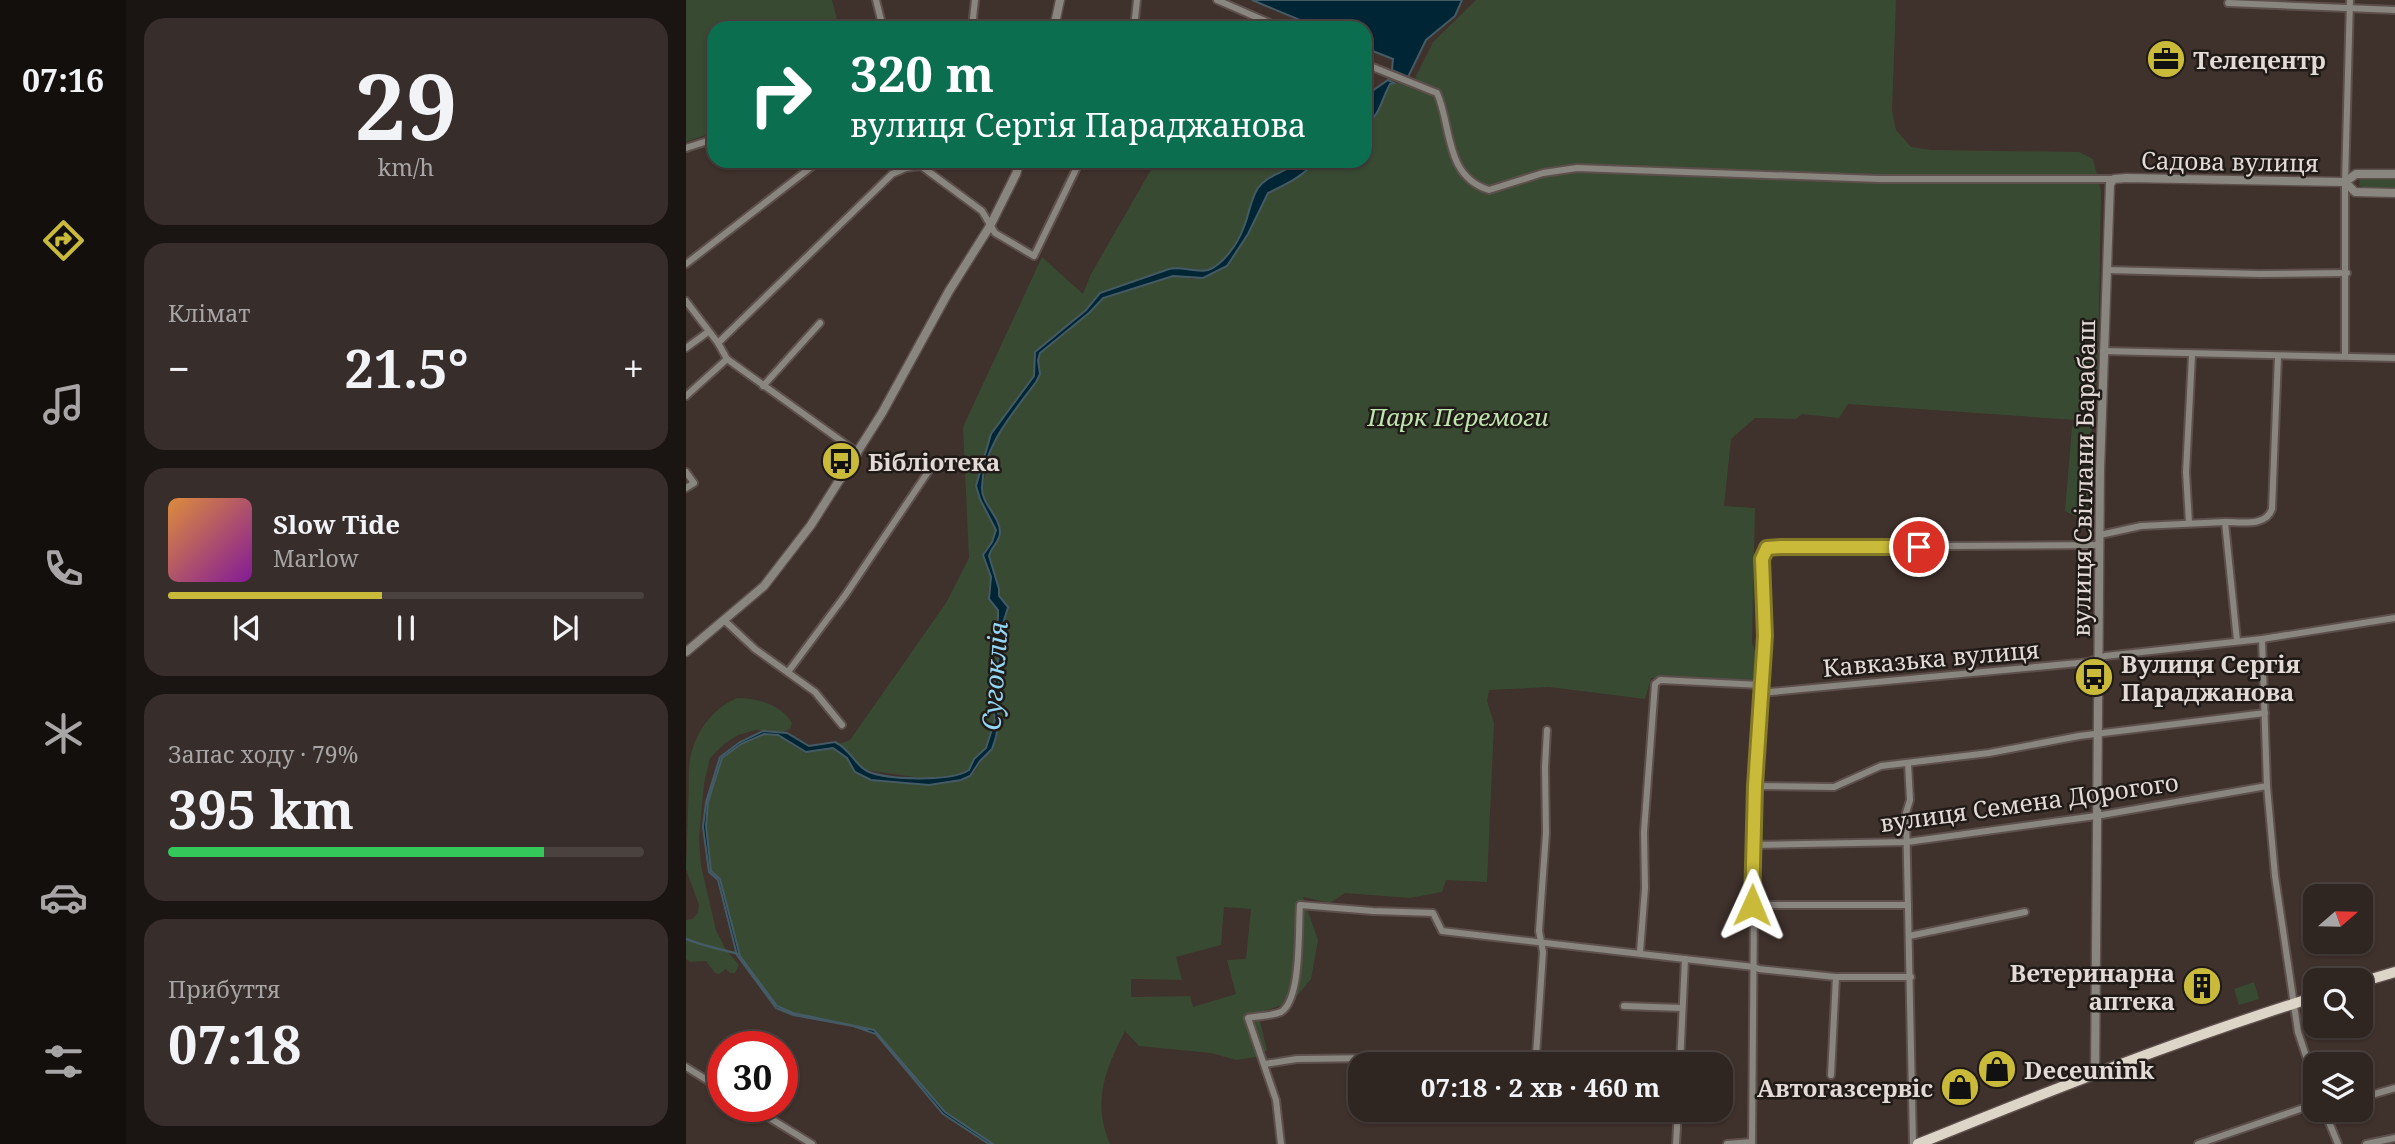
<!DOCTYPE html>
<html lang="uk">
<meta charset="utf-8">
<style>
:root{--surface:#2f2521;--page:#372d2a;--text:#f1f3f6;--muted:#a7a5a5;--line:#4a423f;--accent:#c9ba3a}
body{margin:0;font-family:"Noto Serif",serif;background:var(--page);color:var(--text);height:100vh;display:flex;flex-direction:column;font-size:26px;white-space:nowrap}
*{box-sizing:border-box;margin:0}
p{font-size:23px;color:var(--muted)}
.icon{flex:none;width:38px;height:38px;fill:none;stroke:currentColor;stroke-width:2;stroke-linecap:round;stroke-linejoin:round}
.map{position:relative;flex:1;overflow:hidden}
.sheet{display:flex;flex-direction:column;gap:18px;padding:18px;background:#1a1412;width:560px}
.sheet>*{flex:none}
.guide{position:absolute;left:21px;top:21px;width:665px;height:147px;border-radius:21px;box-shadow:0 2px 5px #0004,0 0 0 2px var(--line);background:#0b6e4f;color:#fff;overflow:hidden}
.needle{width:46px;rotate:70deg}
.buttons{position:absolute;left:1617px;top:884px;display:grid;gap:14px}
.buttons a{display:grid;place-items:center;width:70px;height:70px;border-radius:14px;background:var(--surface);box-shadow:0 2px 5px #0004,0 0 0 2px var(--line);font-size:35px}
.speed{position:absolute;left:21px;top:1031px;display:flex;gap:14px;font-size:35px;font-weight:700;text-align:center}
.speed>*{display:grid;place-content:center;width:91px;height:91px;border-radius:50%;background:var(--surface);box-shadow:0 2px 5px #0004,0 0 0 2px var(--line);line-height:1}
.speed .limit{border:10px solid #d22;background:#fff;color:#111}
.pin{position:absolute;display:grid;place-items:center;width:60px;height:60px;color:#fff;margin:-30px;border:4px solid #fff;border-radius:50%;box-shadow:0 2px 7px #0007}
.me{position:absolute;width:77px;margin:-38px;rotate:1deg;stroke-linejoin:round;filter:drop-shadow(0 0 5px #0008)}
.turn{display:flex;align-items:center;gap:24px;height:147px;padding:0 28px;font-size:32px}
.turn .icon{width:91px;height:91px;stroke-width:2.5}
.turn b{display:block;font-size:49px;line-height:60px}
.big{font-size:52px;font-weight:700;line-height:1.1}
.sheet .card{flex:1;display:flex;flex-direction:column;justify-content:center;gap:10px;min-width:0;padding:0 24px;border-radius:21px;background:var(--page)}
.sheet .dial{align-items:center;gap:0}
.dial b{font-size:91px;line-height:1}
.song{display:flex;align-items:center;gap:21px}
.cover{width:84px;height:84px;border-radius:10px;background:linear-gradient(135deg,hsl(30 70% 55%),hsl(290 70% 35%))}
.played{height:7px;border-radius:4px;background:linear-gradient(90deg,var(--accent) 45%,var(--line) 45%)}
.keys{display:flex;justify-content:space-around;direction:ltr}
.heat{display:flex;justify-content:space-between;align-items:center;font-size:38px;direction:ltr}
.charge{height:10px;border-radius:5px;background:linear-gradient(90deg,#34c759 79%,var(--line) 0)}
.trip{position:absolute;left:662px;top:1052px;width:385px;height:70px;border-radius:21px;background:var(--surface);box-shadow:0 2px 5px #0004,0 0 0 2px var(--line);font-weight:700;line-height:70px;text-align:center}
main{display:flex;flex:1;min-height:0}
.tab-bar{display:flex;flex-direction:column;width:126px;justify-content:space-around;align-items:center;background:#130f0d;color:var(--muted)}
.tab-bar .icon{width:49px;height:49px}
.tab-bar .selected{color:var(--accent)}
.tab-bar b{font-size:32px;color:var(--text)}
.map>svg:first-child{display:block}
.green{fill:#394a33;fill-rule:evenodd}
.water{fill:#002534;stroke:#445b65;stroke-width:2}
.lines{fill:none;stroke-linecap:round;stroke-linejoin:round}
.stream{stroke:#445b65;stroke-width:2.5}
.minor-casing{stroke:#5d4f4b;stroke-width:10}
.tertiary-casing{stroke:#5d4f4b;stroke-width:11}
.primary-casing{stroke:#5d4f4b;stroke-width:13}
.minor{stroke:#89857f;stroke-width:6}
.tertiary{stroke:#89857f;stroke-width:8}
.primary{stroke:#ded5c9;stroke-width:10}
.route-casing{stroke:#837926;stroke-width:18}
.route{stroke:#c9ba3a;stroke-width:12}
.labels{text-anchor:middle;dominant-baseline:central;stroke-width:5;stroke-linejoin:round;paint-order:stroke}
.poi-label{font-size:24px;font-weight:bold;fill:#e3dad6;stroke:#211b18;text-anchor:start}
.street-label{font-size:24px;fill:#e3dad6;stroke:#211b18}
.park-label{font-size:24px;font-style:italic;fill:#bee4af;stroke:#211b18}
.water-label{font-size:26px;font-style:italic;fill:#92d7f6;stroke:#211b18}
</style>
<main>
<nav class="tab-bar">
<b>07:16</b>
<svg class="icon selected" aria-label="directions" viewBox="0 0 24 24"><path d="M12 3l9 9-9 9-9-9zM9 14v-3h6M13 9l2 2-2 2"/></svg>
<svg class="icon" aria-label="music" viewBox="0 0 24 24"><path d="M9 18V5l10-2v13"/><circle cx="6" cy="18" r="3"/><circle cx="16" cy="16" r="3"/></svg>
<svg class="icon" aria-label="phone" viewBox="0 0 24 24"><path d="M5 4h4l2 5-3 2q2 4 5 5l2-3 5 2v4C11 20 4 13 5 4z"/></svg>
<svg class="icon" aria-label="climate" viewBox="0 0 24 24"><path d="M12 3v18M4 7l16 10M4 17L20 7"/></svg>
<svg class="icon" aria-label="car" viewBox="0 0 24 24"><path d="M5 17H2v-5l4-1 3-4h7l3 4 3 1v5h-3M9 17h6M6 11h13"/><circle cx="7" cy="17" r="2"/><circle cx="17" cy="17" r="2"/></svg>
<svg class="icon" aria-label="filters" viewBox="0 0 24 24"><path d="M4 7h16M4 17h16"/><circle cx="9" cy="7" r="2"/><circle cx="15" cy="17" r="2"/></svg>
</nav>
<section class="sheet">
<div class="card dial"><b>29</b><p>km/h</p></div>
<div class="card"><p>Клімат</p>
<div class="heat"><a>−</a><b class="big">21.5°</b><a>+</a></div>
</div>
<div class="card">
<div class="song"><i class="cover"></i><div><b>Slow Tide</b><p>Marlow</p></div></div>
<div class="played"></div>
<div class="keys"><svg class="icon" aria-label="previous" viewBox="0 0 24 24"><path d="M18 5L8 12l10 7zM5 5v14"/></svg><svg class="icon" aria-label="pause" viewBox="0 0 24 24"><path d="M8 5v14M16 5v14"/></svg><svg class="icon" aria-label="next" viewBox="0 0 24 24"><path d="M6 5l10 7-10 7zM19 5v14"/></svg></div>
</div>
<div class="card"><p>Запас ходу · 79%</p><b class="big">395 km</b><div class="charge"></div></div>
<div class="card"><p>Прибуття</p><b class="big">07:18</b></div>
</section>
<div class="map">
<svg width="1709" height="1144" viewBox="0 0 1709 1144">
<rect width="100%" height="100%" fill="#3f312c"/>
<g class="green">
<polygon points="0,0 146,0 153,28 28,28 28,132 0,142"/>
<path d="M790,0H1210L1206,110L1210,130L1225,147L1245,150L1393,152L1407,159L1415,191L1412,370L1408,405L1404,421L1162,404L1153,418L1116,414L1110,419L1069,418L1045,439L1038,506L1069,508L1066,642L1073,663L1069,680L965,678L959,699L863,687L803,690L801,701L808,723L801,882L760,880L756,892L724,898L659,893L644,903L617,897L632,940L625,979L606,1002L572,1013L581,1050L570,1057L550,1060L525,1053L453,1046L439,1031C419,1070 406,1101 424,1144H307L259,1112L188,1030L107,1013L91,1006L54,956L34,879L25,871L20,827L22,802L36,758L55,744L78,734L92,735L113,749L147,748L161,758L169,772L243,785L288,773L310,737V698L318,654L317,624L322,607L313,596V589L303,556L310,543L311,523L297,495L296,487L301,467L309,437L350,382L354,367L352,360L354,353L403,313L417,298L476,278L496,276L506,279L530,273L541,266L562,234L582,193C601,185 616,177 630,161H679V128C695,112 694,103 704,84L728,80L747,42ZM538,907L565,909L560,959L541,960L550,994L507,1007L504,996L445,997V979L496,980L490,957L535,945Z"/>
<path d="M470,161H614C604,170 585,174 577,184C560,208 553,261 521,270C510,273 496,266 483,269L414,293L400,310L349,352L348,376L305,434L290,486L310,530L306,542L298,551V561L305,577L302,591L312,610L313,655L306,699L309,720L300,748L288,759L283,770L264,778L242,779L180,770C169,764 164,752 153,744L164,740L260,603L283,558L277,427L356,257L397,294L405,274Z"/>
<polygon points="1674,178 1709,178 1709,188 1677,188 1673,185"/>
<polygon points="1392,422 1406,423 1401,516 1389,516 1379,511 1386,427"/>
<path d="M51,698C71,698 95,704 106,723L104,729L97,732L69,730L52,735L38,744L24,758L18,784L13,838L15,866L30,930L40,950L53,965L49,973H44L40,969L33,974L29,973L20,961L4,962L0,959V920L6,919L12,913L13,905L0,869L3,783C0,746 19,712 51,698Z"/>
<polygon points="1568,982 1573,999 1553,1005 1548,989"/>
</g>
<g class="water">
<polygon points="566,0 776,0 769,16 740,40 722,77 706,70 707,59 679,48 679,28 633,28"/>
<path d="M702,80L708,83L704,84C694,103 695,112 679,128V96Z"/>
<path d="M614,161H630C616,177 601,184 582,193L562,234L541,266L517,278L487,276L417,298L403,313L354,353L352,360L354,374L350,382C327,413 297,446 296,487C295,504 314,516 314,532C314,542 305,547 303,556L313,589V596L322,607L317,624L318,654L310,698L313,720L310,737L306,749L294,761L284,776L275,780L243,785L185,780L169,772L161,758L147,748L120,752L92,735L78,734L55,744L36,758L22,802L20,826L25,871L34,879L54,956L91,1006L107,1013L188,1030L259,1112L307,1144H303L257,1114L190,1034L167,1026L107,1015L90,1008L51,955L32,880L23,872L17,827L20,802L34,757L54,742L77,731L101,733L123,746L149,742C165,750 169,765 181,771C200,780 265,782 283,770L288,759L300,748L309,720L306,699L313,655L311,627L312,617V610L303,599L305,577L297,555L306,542L310,530L294,499L290,486L305,434L348,376L349,352L400,310L414,293L483,269C496,266 510,273 522,270C537,265 552,243 557,229C563,216 564,200 572,188C581,175 602,171 614,161Z"/>
</g>
<g class="lines">
<path class="stream" d="M0,939C17,946 34,949 52,954"/>
<g class="minor-casing">
<g id="minor">
<polyline points="190,0 197,28"/>
<polyline points="531,0 595,28"/>
<polyline points="1542,3 1709,10"/>
<polyline points="286,28 289,0"/>
<polyline points="448,28 451,0"/>
<path d="M679,64L751,93C766,126 758,176 803,190L857,173L891,168L1193,179H1428"/>
<polyline points="0,148 28,139"/>
<polyline points="235,166 296,211 309,233 348,256 394,161"/>
<polyline points="0,264 133,161"/>
<polyline points="1421,270 1573,274 1661,273"/>
<polyline points="0,301 32,343 41,359 172,453"/>
<polyline points="32,343 206,174 220,168 235,166"/>
<polyline points="0,348 22,332"/>
<polyline points="1417,351 1709,358"/>
<polyline points="1659,356 1659,182 1664,0"/>
<polyline points="77,386 134,323"/>
<polyline points="0,396 41,359"/>
<polyline points="0,472 8,483 0,488"/>
<polyline points="1503,523 1500,472 1506,355"/>
<polyline points="1414,535 1455,526 1539,522"/>
<polyline points="39,621 69,649 129,692 156,725"/>
<polyline points="1576,639 1581,786 1589,876 1612,1032 1629,1083"/>
<path d="M1551,641L1539,522C1555,522 1580,527 1586,509L1592,356"/>
<polyline points="102,672 160,594 248,463"/>
<polyline points="1074,693 1403,662 1419,656 1576,639 1709,618"/>
<polyline points="1222,763 1224,800 1220,813 1227,1144"/>
<polyline points="1069,786 1148,787 1195,766 1303,753 1393,736 1579,713"/>
<polyline points="1067,845 1221,842 1410,816 1581,786"/>
<polyline points="1066,905 1222,905"/>
<polyline points="1223,936 1339,912"/>
<polyline points="954,952 959,888 958,832 969,684 974,680 1075,685"/>
<polyline points="938,1006 996,1008"/>
<polyline points="850,1056 857,952 853,931 860,833 859,767 861,730"/>
<polyline points="579,1064 611,1059 850,1056 851,1064"/>
<polyline points="994,1064 999,959"/>
<polyline points="0,1067 37,1090"/>
<polyline points="1145,1075 1150,977"/>
<polyline points="1675,1098 1709,1088"/>
<polyline points="64,1106 126,1144"/>
<polyline points="1638,1110 1652,1144"/>
<path d="M595,1144L590,1100L562,1018C571,1016 586,1016 595,1012C616,999 612,928 614,905L687,911L747,913L756,931L1068,967L1073,969L1150,977H1225"/>
<polyline points="990,1144 992,1110"/>
<polyline points="1041,1144 1066,1142"/>
<polyline points="1066,1144 1069,786 1079,636 1076,559 1081,548 1095,547 1414,545"/>
<polyline points="1512,1144 1629,1104"/>
<polyline points="1680,1144 1709,1138"/>
</g>
</g>
<g class="tertiary-casing">
<g id="tertiary">
<polyline points="368,28 374,0"/>
<polyline points="1659,182 1669,192 1709,193"/>
<polyline points="0,652 78,586 125,525 196,413 263,291 304,226 330,174 334,161"/>
<polyline points="1409,1073 1414,470 1424,184 1428,179 1441,178 1659,182 1670,174 1709,174"/>
</g>
</g>
<g class="primary-casing">
<g id="primary">
<polyline points="1675,982 1709,972"/>
<path d="M1232,1144C1363,1091 1494,1039 1629,997"/>
</g>
</g>
<use href="#minor" class="minor"/>
<use href="#tertiary" class="tertiary"/>
<use href="#primary" class="primary"/>
</g>
<g class="lines">
<g class="route-casing">
<polyline id="route" points="1066,905 1069,786 1079,636 1076,559 1081,548 1095,547 1233,547"/>
</g>
<use href="#route" class="route"/>
</g>
<defs>
<g id="office-disc" transform="scale(2.0125)"><circle r="9.5" fill="#c9ba3a" stroke="#211b18"/><path d="M-6-3h4V-5.5h4V-3h4V5H-6ZM-1-4.5V-3h2v-1.5ZM-6 0V1H6V0Z" fill="#111"/></g>
<g id="bus-disc" transform="scale(2.0125)"><circle r="9.5" fill="#c9ba3a" stroke="#211b18"/><path d="M-5-6H5V4H4V6H2V4H-2V6H-4V4H-5ZM-3.5-4V0h7V-4ZM-3.5 1.2v1.5H-2V1.2ZM2 1.2v1.5H3.5V1.2Z" fill="#111"/></g>
<g id="building-disc" transform="scale(2.0125)"><circle r="9.5" fill="#c9ba3a" stroke="#211b18"/><path d="M-4-6H4V6H1V3H-1V6H-4ZM-2.5-4.3h1.7v1.8h-1.7ZM.8-4.3h1.7v1.8H.8ZM-2.5-1h1.7V.8h-1.7ZM.8-1h1.7V.8H.8Z" fill="#111"/></g>
<g id="shop-disc" transform="scale(2.0125)"><circle r="9.5" fill="#c9ba3a" stroke="#211b18"/><path d="M-5-2.5h2.3a2.7 3.5 0 0 1 5.4 0H5L5.5 6h-11ZM-1.5-2.5h3a1.5 2.3 0 0 0-3 0Z" fill="#111"/></g>
</defs>
<g fill-rule="evenodd">
<use href="#office-disc" x="1480" y="59"/>
<use href="#bus-disc" x="155" y="461"/>
<use href="#bus-disc" x="1408" y="677"/>
<use href="#building-disc" x="1516" y="986"/>
<use href="#shop-disc" x="1311" y="1069"/>
<use href="#shop-disc" x="1274" y="1087"/>
</g>
<g class="labels">
<g class="poi-label">
<text x="1507" y="59">Телецентр</text>
<text x="182" y="461">Бібліотека</text>
<text x="1435" y="663">Вулиця Сергія<tspan x="1435" dy="28">Параджанова</tspan></text>
<text x="1489" y="972" text-anchor="end">Ветеринарна<tspan x="1489" dy="28">аптека</tspan></text>
<text x="1338" y="1069">Deceunink</text>
<text x="1247" y="1087" text-anchor="end">Автогазсервіс</text>
</g>
<g class="street-label">
<text transform="translate(1544 161) rotate(1)">Садова вулиця</text>
<text transform="translate(1397 478) rotate(-89)">вулиця Світлани Барабаш</text>
<text transform="translate(1245 658) rotate(-5)">Кавказька вулиця</text>
<text transform="translate(1343 802) rotate(-8)">вулиця Семена Дорогого</text>
</g>
<g class="park-label">
<text x="772" y="416">Парк Перемоги</text>
</g>
<g class="water-label">
<text transform="translate(308 676) rotate(-86)">Сугоклія</text>
</g>
</g>
</svg>
<div class="buttons">
<a><svg class="needle" viewBox="-14 -14 28 28"><path d="M0-13l5 13h-10z" fill="#e53935"/><path d="M0 13l5-13h-10z" fill="#a7a5a5"/></svg></a>
<a><svg class="icon" aria-label="search" viewBox="0 0 24 24"><circle cx="10" cy="10" r="6"/><path d="M15 15l6 6"/></svg></a>
<a><svg class="icon" aria-label="layers" viewBox="0 0 24 24"><path d="M12 4l9 5-9 5-9-5zM3 14l9 5 9-5"/></svg></a>
</div>
<div class="speed"><div class="limit">30</div></div>
<div class="pin" style="left:1233px;top:547px;background:#d93025"><svg class="icon" aria-label="arrive" viewBox="0 0 24 24"><path d="M6 21V4h12l-3 4 3 4H6"/></svg></div>
<svg class="me" style="left:1066px;top:905px" viewBox="-20 -20 40 40"><path d="M0-17L14 15 0 8-14 15z" fill="#c9ba3a" stroke="#fff" stroke-width="4"/></svg>
<div class="trip">07:18 · 2 хв · 460 m</div>
<div class="guide">
<div class="turn"><svg class="icon" aria-label="right" viewBox="0 0 24 24"><path d="M7 20v-9h11M14 6l5 5-5 5"/></svg><div><b>320 m</b>вулиця Сергія Параджанова</div></div>
</div>
</div>
</main>
